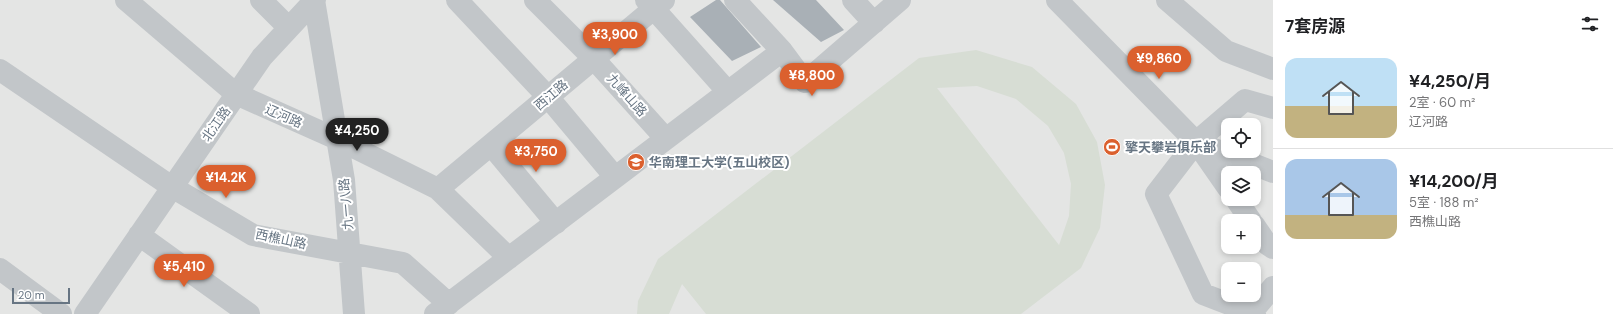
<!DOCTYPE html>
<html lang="zh">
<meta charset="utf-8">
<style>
body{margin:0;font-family:"DM Sans","Noto Sans SC",sans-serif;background:#f2f2f2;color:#202124;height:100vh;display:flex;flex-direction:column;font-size:15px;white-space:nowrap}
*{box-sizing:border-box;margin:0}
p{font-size:13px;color:#757577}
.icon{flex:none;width:22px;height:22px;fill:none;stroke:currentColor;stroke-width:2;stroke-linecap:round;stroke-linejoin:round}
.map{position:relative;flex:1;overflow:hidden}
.panel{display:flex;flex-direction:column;background:#fff;width:340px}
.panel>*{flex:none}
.controls{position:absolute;left:1221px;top:118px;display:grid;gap:8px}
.controls a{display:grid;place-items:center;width:40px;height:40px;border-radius:8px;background:#fff;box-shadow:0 2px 6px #0003;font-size:20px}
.scale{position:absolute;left:12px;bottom:10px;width:58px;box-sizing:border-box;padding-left:4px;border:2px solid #677583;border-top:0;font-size:11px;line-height:14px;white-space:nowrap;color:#677583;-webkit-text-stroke:3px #fff;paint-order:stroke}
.price{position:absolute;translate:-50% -34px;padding:0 9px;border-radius:14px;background:#db602e;color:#fff;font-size:13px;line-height:26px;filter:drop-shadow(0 1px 2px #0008)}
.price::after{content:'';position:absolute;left:50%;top:24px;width:12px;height:9px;margin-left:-6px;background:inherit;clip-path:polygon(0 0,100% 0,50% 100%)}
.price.current{background:#222;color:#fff}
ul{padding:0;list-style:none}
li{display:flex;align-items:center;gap:12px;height:100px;padding:0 12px}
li+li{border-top:1px solid #e0e0e0}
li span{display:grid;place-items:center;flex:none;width:112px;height:80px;border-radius:12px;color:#555}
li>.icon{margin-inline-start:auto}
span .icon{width:48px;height:48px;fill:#fffc;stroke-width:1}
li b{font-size:17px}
h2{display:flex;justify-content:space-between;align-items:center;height:48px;padding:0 12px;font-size:17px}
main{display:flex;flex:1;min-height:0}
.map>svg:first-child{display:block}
</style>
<main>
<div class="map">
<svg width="1273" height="314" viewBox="0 0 1273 314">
<rect width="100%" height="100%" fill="#f6f6f3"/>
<path fill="#e4e5e4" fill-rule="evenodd" d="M 0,0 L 1273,0 L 1273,314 L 0,314 ZM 1228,125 L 1254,125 L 1254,151 L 1228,151 ZM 1228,173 L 1254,173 L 1254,199 L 1228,199 ZM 1228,221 L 1254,221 L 1254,247 L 1228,247 ZM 1228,269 L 1254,269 L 1254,295 L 1228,295 Z"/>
<path fill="#d7ddd4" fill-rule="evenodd" d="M 976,50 L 1032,67 L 1076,104 L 1097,142 L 1105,185 L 1100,228 L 1081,268 L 1021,314 L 706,314 L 682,284 L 669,314 L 637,314 L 638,301 L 658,259 L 919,58 ZM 977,86 L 1016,99 L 1048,126 L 1064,153 L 1071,184 L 1069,216 L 1059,245 L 937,88 Z"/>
<path fill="#a9b0b6" d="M 716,0 L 720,0 L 761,47 L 732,61 L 690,17 Z
M 773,0 L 816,0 L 844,30 L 821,42 Z"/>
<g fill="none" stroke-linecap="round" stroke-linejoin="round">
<path stroke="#c2c6c9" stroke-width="22" d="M 126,0 L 236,94 L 337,139 L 438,189 L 509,258
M 261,0 L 289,28
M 314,0 L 344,180 L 354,314
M 457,0 L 548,97 L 615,177
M 535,0 L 594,59 L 666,139
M 646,0 L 728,92
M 735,0 L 782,51 L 805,82 L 900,0
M 853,0 L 874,23
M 1057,0 L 1196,142 L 1228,188
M 1167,0 L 1226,51 L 1273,69
M 0,70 L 172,187 L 253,235 L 403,263 L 449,304
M 1196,142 L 1273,172
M 491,145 L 556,223
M 438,189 L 664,0
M 1236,199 L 1251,221
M 1254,225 L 1267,244 L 1273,248
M 139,235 L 249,314
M 0,269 L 61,314
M 1251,313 L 1273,287
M 85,314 L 262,57 L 315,0
M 435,314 L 782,51
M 1255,314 L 1203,294 L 1156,194 L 1196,142 L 1245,100 L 1273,108"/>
</g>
<defs>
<symbol id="stadium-disc" viewBox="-11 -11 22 22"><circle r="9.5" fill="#db602e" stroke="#fff"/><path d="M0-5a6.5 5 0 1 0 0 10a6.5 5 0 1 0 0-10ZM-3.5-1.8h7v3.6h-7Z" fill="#fff"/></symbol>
<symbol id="university-disc" viewBox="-11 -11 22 22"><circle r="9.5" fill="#db602e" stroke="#fff"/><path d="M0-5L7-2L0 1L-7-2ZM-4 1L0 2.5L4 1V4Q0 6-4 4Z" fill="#fff"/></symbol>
</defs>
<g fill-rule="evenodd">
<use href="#stadium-disc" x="1102" y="137" width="20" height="20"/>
<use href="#university-disc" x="626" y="152" width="20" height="20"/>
</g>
<g text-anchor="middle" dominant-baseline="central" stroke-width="4" stroke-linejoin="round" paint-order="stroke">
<g font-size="13" fill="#677583" stroke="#fff">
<text transform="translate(551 95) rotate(-40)">西江路</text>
<text transform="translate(627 95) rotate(48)">九峰山路</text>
<text transform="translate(284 116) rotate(24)">辽河路</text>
<text transform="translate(216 124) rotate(-55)">北江路</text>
<text transform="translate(346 204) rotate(-95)">九一八路</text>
<text transform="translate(281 239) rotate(12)">西樵山路</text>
</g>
<g font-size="13" font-weight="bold" fill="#677583" stroke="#fff" text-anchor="start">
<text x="1125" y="147">擎天攀岩俱乐部</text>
<text x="649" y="162">华南理工大学(五山校区)</text>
</g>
</g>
</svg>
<div class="controls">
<a><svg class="icon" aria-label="locate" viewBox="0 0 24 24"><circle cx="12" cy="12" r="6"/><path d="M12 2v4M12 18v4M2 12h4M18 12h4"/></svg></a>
<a><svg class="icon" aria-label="layers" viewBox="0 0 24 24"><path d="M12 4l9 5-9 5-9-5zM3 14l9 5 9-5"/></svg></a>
<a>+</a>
<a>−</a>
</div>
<div class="scale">20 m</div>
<b class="price" style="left:615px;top:56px">¥3,900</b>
<b class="price" style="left:1159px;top:80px">¥9,860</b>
<b class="price" style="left:812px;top:97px">¥8,800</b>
<b class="price current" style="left:357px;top:152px">¥4,250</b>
<b class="price" style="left:536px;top:173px">¥3,750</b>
<b class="price" style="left:226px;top:199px">¥14.2K</b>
<b class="price" style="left:184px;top:288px">¥5,410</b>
</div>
<section class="panel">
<h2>7套房源<svg class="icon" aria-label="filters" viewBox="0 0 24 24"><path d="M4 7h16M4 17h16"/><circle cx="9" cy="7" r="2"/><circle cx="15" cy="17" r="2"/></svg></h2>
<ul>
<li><span style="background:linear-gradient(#bfe0f5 60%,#c2b280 0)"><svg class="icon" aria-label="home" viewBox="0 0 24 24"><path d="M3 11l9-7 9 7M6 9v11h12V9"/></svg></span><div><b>¥4,250/月</b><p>2室 · 60 m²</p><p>辽河路</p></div></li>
<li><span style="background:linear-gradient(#a9c7e8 70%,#c2b280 0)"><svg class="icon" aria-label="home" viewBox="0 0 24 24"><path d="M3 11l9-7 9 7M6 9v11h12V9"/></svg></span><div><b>¥14,200/月</b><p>5室 · 188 m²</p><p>西樵山路</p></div></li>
</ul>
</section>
</main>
